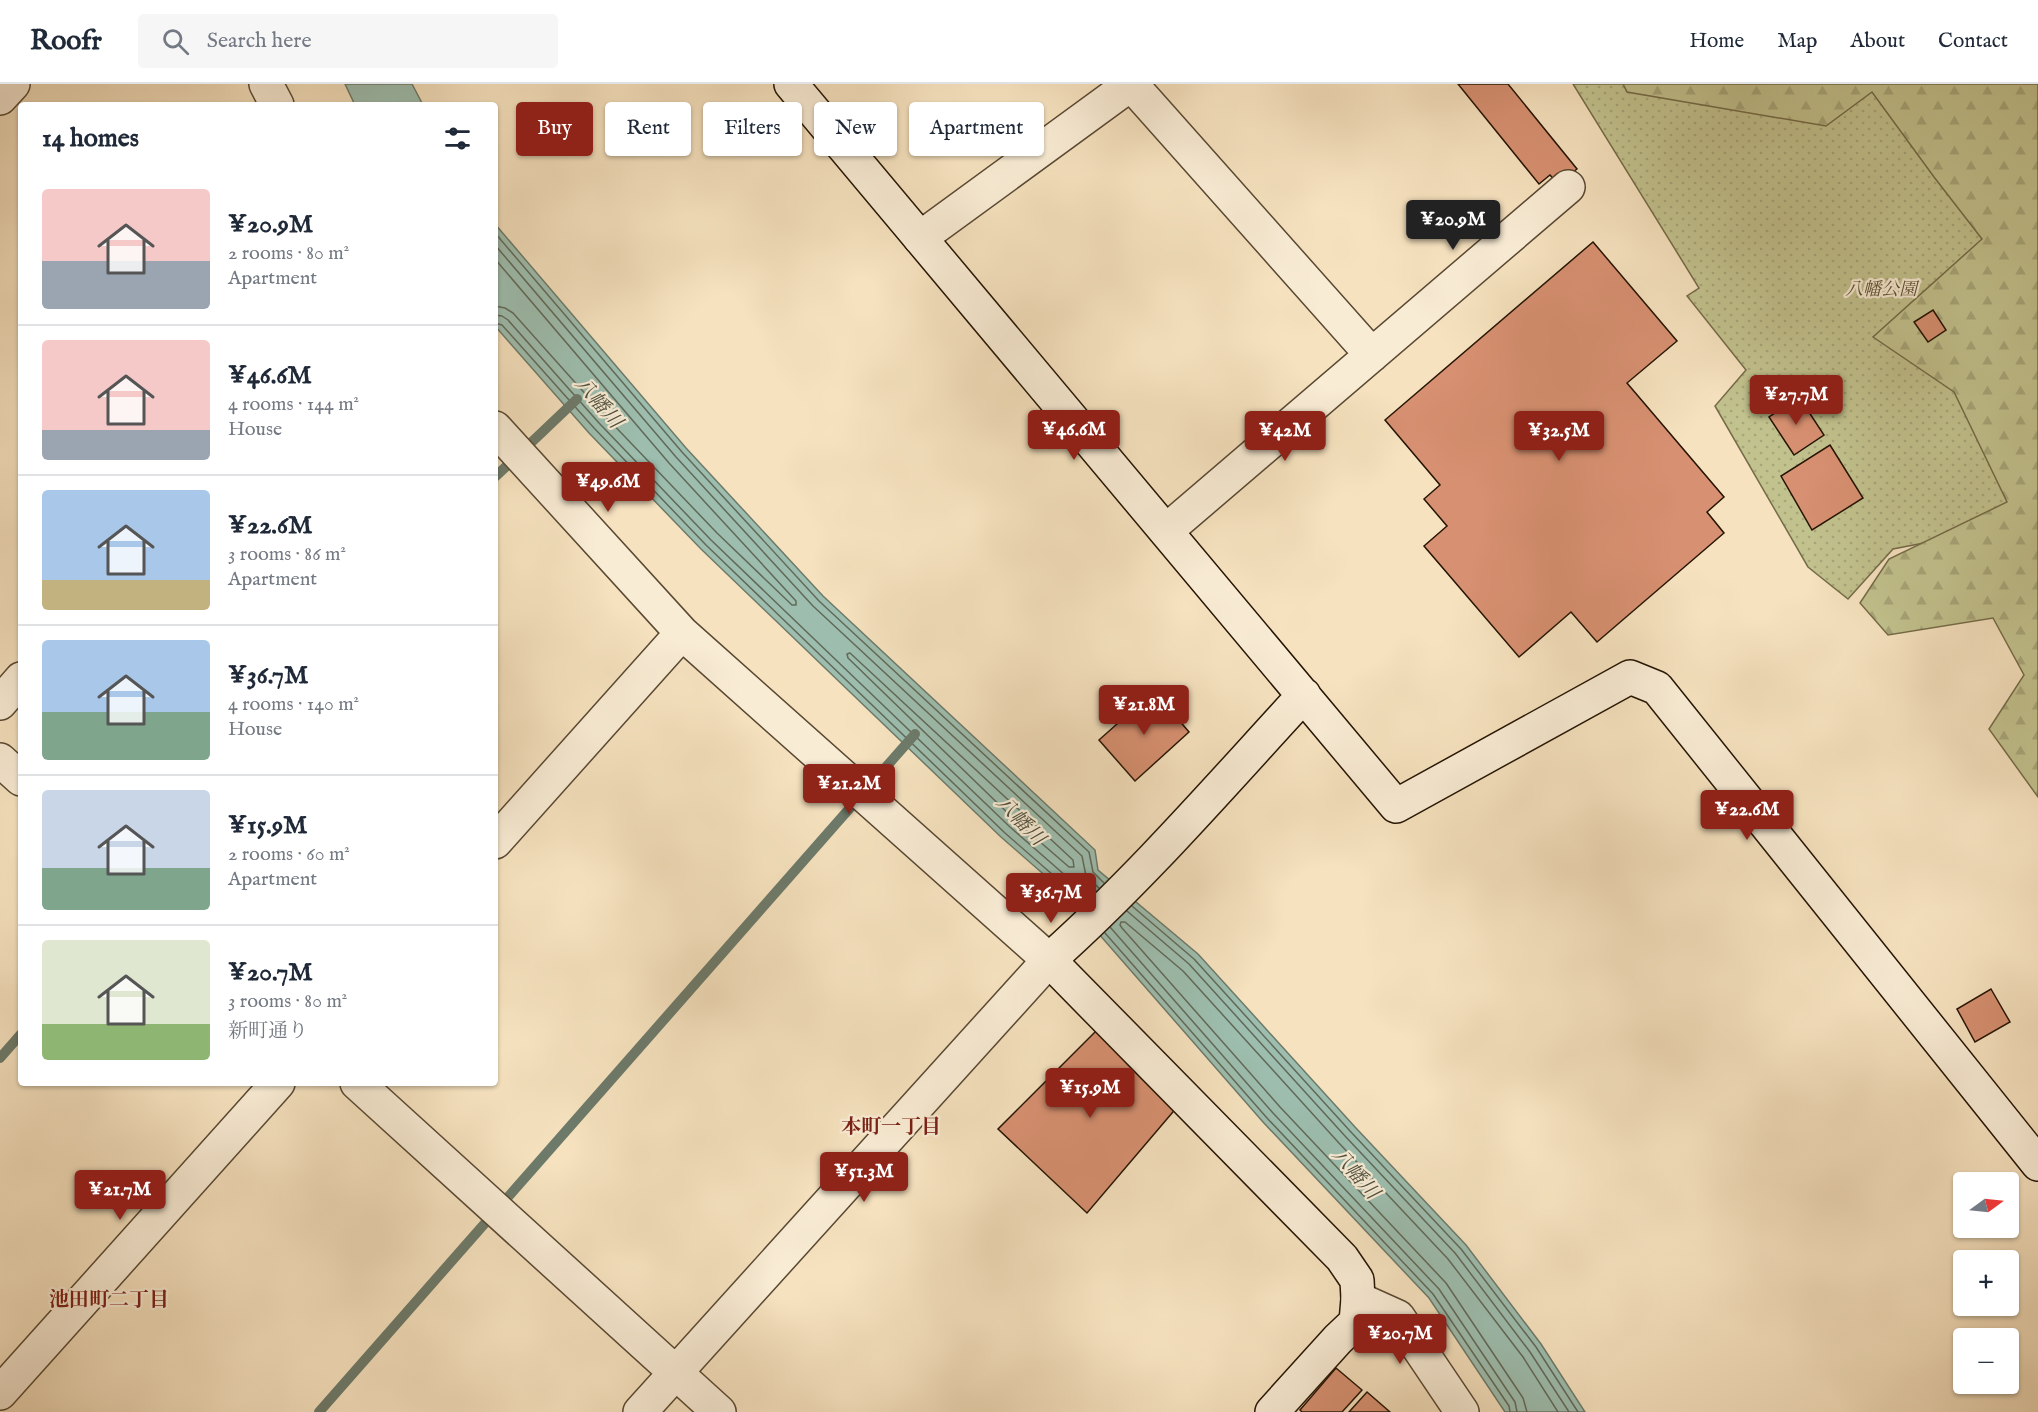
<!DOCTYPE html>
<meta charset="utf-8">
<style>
body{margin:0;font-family:"IM FELL English","Noto Serif JP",serif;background:#f6f6f7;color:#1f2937;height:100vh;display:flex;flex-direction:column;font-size:22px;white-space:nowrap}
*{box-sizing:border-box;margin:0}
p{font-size:20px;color:#747a83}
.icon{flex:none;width:33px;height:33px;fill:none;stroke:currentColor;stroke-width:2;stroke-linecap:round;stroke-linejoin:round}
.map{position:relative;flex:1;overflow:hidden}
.sheet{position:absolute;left:18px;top:18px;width:480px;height:984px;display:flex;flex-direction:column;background:#fff;border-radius:6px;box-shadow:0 2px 4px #0004}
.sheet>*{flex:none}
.guide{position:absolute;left:516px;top:18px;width:570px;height:54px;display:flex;gap:12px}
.needle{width:39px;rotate:75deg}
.tools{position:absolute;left:1953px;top:1088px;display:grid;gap:12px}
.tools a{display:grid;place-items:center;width:66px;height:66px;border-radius:6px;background:#fff;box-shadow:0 2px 4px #0004;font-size:30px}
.price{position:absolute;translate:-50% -51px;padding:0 14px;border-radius:6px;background:#8f2418;color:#fff;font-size:20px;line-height:39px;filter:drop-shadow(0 2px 3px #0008)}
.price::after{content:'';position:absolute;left:50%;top:36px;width:18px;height:14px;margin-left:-9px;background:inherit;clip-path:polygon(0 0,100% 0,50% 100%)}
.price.current{background:#222;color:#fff}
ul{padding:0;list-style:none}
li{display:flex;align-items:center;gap:18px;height:150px;padding:0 24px}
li+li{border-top:2px solid #e0e1e3}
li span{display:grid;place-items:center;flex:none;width:168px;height:120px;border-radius:6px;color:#555}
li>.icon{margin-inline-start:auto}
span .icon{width:72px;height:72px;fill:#fffc;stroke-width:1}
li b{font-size:26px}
h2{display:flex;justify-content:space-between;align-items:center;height:72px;padding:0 24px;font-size:26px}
.pill{padding:0 21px;border-radius:6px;background:#fff;box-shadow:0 2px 4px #0004;font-size:21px;line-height:54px}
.pill.current{background:#8f2418;color:#fff}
header{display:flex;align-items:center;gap:36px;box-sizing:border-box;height:84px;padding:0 30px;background:#fff;border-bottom:2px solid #e0e1e3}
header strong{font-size:28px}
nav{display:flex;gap:33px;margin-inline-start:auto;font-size:21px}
.search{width:420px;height:54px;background:#f6f6f7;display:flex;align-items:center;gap:15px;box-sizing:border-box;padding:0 21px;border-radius:6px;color:#747a83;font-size:22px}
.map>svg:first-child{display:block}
</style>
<header>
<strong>Roofr</strong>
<div class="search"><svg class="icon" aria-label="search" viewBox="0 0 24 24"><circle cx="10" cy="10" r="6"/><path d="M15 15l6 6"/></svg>Search here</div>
<nav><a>Home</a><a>Map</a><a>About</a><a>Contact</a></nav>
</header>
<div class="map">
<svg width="2038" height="1328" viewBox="0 0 2038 1328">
<defs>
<pattern id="grass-dots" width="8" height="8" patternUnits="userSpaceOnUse" patternTransform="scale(1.5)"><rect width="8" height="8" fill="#c2c28e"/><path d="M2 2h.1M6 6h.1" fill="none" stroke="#a7a679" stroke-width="1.8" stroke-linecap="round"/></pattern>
<pattern id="forest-firs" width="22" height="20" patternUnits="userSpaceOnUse" patternTransform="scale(1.5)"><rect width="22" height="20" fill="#c2c28e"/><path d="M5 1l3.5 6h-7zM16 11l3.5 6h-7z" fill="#a7a679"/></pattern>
</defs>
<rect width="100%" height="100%" fill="#f6e2bf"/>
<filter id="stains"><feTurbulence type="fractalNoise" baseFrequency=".00333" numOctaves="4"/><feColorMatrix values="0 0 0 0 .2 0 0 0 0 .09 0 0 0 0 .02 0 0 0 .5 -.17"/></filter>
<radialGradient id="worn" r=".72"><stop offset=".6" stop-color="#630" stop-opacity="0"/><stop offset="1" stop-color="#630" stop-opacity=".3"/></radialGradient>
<path fill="url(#grass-dots)" stroke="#746b48" stroke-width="1.5" d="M 1573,0 L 1915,0 L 2015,122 L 2038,437 L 1893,465 L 1848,515 L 1808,483 L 1715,322 L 1746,286 L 1687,212 L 1699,204 Z"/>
<path fill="url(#forest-firs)" stroke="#746b48" stroke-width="1.5" d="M 1623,0 L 2038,0 L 2038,713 L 1989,645 L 2024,591 L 1993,534 L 1888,551 L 1860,519 L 1889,475 L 2007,418 L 1954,308 L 1873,253 L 1982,155 L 1934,93 L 1872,8 L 1826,42 L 1627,8 Z"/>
<path fill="#9dbeaf" stroke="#6d7a6a" stroke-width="1.5" d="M 345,0 L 412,0 L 423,21 L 355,21 Z
M 495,140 L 686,364 L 823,512 L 1095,766 L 1098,786 L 1198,870 L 1355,1043 L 1466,1161 L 1541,1260 L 1585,1328 L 1505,1328 L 1429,1214 L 1263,1038 L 1057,802 L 1001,753 L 701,465 L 589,349 L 495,242 Z"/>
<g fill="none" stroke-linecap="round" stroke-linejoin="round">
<path stroke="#616959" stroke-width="1.5" d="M 495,149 L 682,368 L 819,517 L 1089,768 L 1093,788 L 1104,799
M 495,161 L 676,373 L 813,522 L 1082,772 L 1086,792 L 1099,804
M 495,175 L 669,379 L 796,517 L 796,521 L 792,521 L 717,449 L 606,333 L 513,229 L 505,224 L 495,222
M 495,231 L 502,232 L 508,236 L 599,339 L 711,456 L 1010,743 L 1066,792 L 1087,816
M 495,239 L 502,241 L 594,344 L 706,461 L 1005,749 L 1061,798 L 1081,821
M 850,569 L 1073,776 L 1074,783 L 1069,783 L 1016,737 L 848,574 L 847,570 Z
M 1132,822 L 1194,875 L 1350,1047 L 1461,1165 L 1536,1263 L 1578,1328
M 1127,827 L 1189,880 L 1345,1052 L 1455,1169 L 1530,1268 L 1569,1328
M 1110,843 L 1273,1029 L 1439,1205 L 1515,1318 L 1517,1328
M 1105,849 L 1267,1034 L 1433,1210 L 1509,1322 L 1510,1328
M 1527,1328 L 1523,1314 L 1446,1199 L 1280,1023 L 1122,844 L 1120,841 L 1121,838 L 1125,838 L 1183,887 L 1338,1058 L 1448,1175 L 1523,1273 L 1558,1328"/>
<path stroke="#6d7a6a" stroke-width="10" d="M 495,393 L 577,315
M 0,974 L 21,950
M 319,1328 L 915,650"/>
</g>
<path fill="#d79071" stroke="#251403" stroke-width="1.5" d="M 1458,0 L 1508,0 L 1577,85 L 1558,100 L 1550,91 L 1539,100 Z
M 1593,158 L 1677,257 L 1627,299 L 1724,413 L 1707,428 L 1724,449 L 1597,558 L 1571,528 L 1519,573 L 1424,462 L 1447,442 L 1424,415 L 1440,401 L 1385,336 Z
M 1933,226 L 1946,246 L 1928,258 L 1914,238 Z
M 1799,313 L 1824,351 L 1794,371 L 1769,333 Z
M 1830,361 L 1863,414 L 1812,446 L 1781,392 Z
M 1154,607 L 1189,648 L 1135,697 L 1099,656 Z
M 1991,905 L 2010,938 L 1975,958 L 1957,925 Z
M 1100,943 L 1178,1022 L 1087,1129 L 998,1045 Z
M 1336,1284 L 1362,1306 L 1342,1328 L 1302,1328 L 1300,1326 Z
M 1367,1308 L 1390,1328 L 1349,1328 Z"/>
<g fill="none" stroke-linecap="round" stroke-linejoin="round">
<defs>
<path id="street" d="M 266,0 L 277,21
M 0,14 L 13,0
M 920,154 L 1131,0 L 1372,271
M 495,344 L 682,549 L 1049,876 L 640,1328
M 1166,447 L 1568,103
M 0,619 L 21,595
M 0,676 L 21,695
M 495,758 L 682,549
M 357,999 L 719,1328
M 1358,1215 L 1398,1233 L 1462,1328
M 0,1309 L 278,999"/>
<path id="secondary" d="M 791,0 L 1396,722 L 1630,593 L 1657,604 L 2038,1080
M 1272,1328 L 1338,1255 L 1356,1238 L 1358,1215 L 1357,1196 L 1342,1174 L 1049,876 C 1141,794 1221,701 1304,611"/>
</defs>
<use href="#street" stroke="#594832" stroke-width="36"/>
<use href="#secondary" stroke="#251403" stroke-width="36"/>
<use href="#street" stroke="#f9ecd5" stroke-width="33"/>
<use href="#secondary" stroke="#f9ecd5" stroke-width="33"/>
</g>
<g text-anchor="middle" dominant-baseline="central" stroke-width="4.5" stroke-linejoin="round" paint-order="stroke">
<g font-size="18" font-style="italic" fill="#5c5134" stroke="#f9ecd5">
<text x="1881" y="206">八幡公園</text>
</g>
<g font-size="20" font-style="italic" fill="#4f503f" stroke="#f9ecd5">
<text transform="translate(598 319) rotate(49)">八幡川</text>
<text transform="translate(1020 737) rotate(46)">八幡川</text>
<text transform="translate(1355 1090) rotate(49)">八幡川</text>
</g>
<g font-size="20" font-weight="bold" fill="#7a1f14" stroke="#f9ecd5">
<text x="891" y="1043">本町一丁目</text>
<text x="109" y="1216">池田町二丁目</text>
</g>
</g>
<rect width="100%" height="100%" filter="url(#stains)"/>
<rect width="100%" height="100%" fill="url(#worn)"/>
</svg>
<div class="tools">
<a><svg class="needle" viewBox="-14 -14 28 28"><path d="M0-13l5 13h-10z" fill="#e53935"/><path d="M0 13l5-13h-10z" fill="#747a83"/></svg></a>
<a>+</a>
<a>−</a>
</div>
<b class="price current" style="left:1453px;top:167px">¥20.9M</b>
<b class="price" style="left:1796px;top:342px">¥27.7M</b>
<b class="price" style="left:1074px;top:377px">¥46.6M</b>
<b class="price" style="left:1285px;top:378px">¥42M</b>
<b class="price" style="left:1559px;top:378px">¥32.5M</b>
<b class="price" style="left:608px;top:429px">¥49.6M</b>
<b class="price" style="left:1144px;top:652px">¥21.8M</b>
<b class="price" style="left:849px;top:731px">¥21.2M</b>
<b class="price" style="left:1747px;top:757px">¥22.6M</b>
<b class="price" style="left:1051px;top:840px">¥36.7M</b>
<b class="price" style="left:1090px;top:1035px">¥15.9M</b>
<b class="price" style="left:864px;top:1119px">¥51.3M</b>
<b class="price" style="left:120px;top:1137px">¥21.7M</b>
<b class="price" style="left:1400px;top:1281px">¥20.7M</b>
<div class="guide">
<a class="pill current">Buy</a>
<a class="pill">Rent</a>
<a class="pill">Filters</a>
<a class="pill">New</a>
<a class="pill">Apartment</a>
</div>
<section class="sheet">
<h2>14 homes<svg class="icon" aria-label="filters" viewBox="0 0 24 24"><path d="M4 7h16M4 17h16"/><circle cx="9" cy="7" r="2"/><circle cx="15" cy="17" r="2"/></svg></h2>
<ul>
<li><span style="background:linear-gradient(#f6c9c9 60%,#9aa5b1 0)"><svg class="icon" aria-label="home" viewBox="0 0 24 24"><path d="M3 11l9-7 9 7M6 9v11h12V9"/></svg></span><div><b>¥20.9M</b><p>2 rooms · 80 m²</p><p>Apartment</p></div></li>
<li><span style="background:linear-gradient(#f6c9c9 75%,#9aa5b1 0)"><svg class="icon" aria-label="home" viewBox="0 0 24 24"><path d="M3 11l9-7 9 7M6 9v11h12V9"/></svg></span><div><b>¥46.6M</b><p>4 rooms · 144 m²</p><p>House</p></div></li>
<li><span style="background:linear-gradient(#a9c7e8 75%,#c2b280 0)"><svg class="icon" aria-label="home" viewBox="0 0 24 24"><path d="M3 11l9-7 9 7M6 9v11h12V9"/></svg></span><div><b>¥22.6M</b><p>3 rooms · 86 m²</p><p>Apartment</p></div></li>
<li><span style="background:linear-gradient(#a9c7e8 60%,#7fa58c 0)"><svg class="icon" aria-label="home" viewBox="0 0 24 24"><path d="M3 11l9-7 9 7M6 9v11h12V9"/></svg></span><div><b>¥36.7M</b><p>4 rooms · 140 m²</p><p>House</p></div></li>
<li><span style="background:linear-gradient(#c9d6e8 65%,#7fa58c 0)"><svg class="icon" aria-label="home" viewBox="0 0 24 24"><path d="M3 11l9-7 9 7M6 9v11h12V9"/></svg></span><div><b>¥15.9M</b><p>2 rooms · 60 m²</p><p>Apartment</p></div></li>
<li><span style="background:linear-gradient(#dfe7d0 70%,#8fb573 0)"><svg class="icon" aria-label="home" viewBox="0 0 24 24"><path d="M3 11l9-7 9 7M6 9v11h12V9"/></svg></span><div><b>¥20.7M</b><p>3 rooms · 80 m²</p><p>新町通り</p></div></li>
</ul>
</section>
</div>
